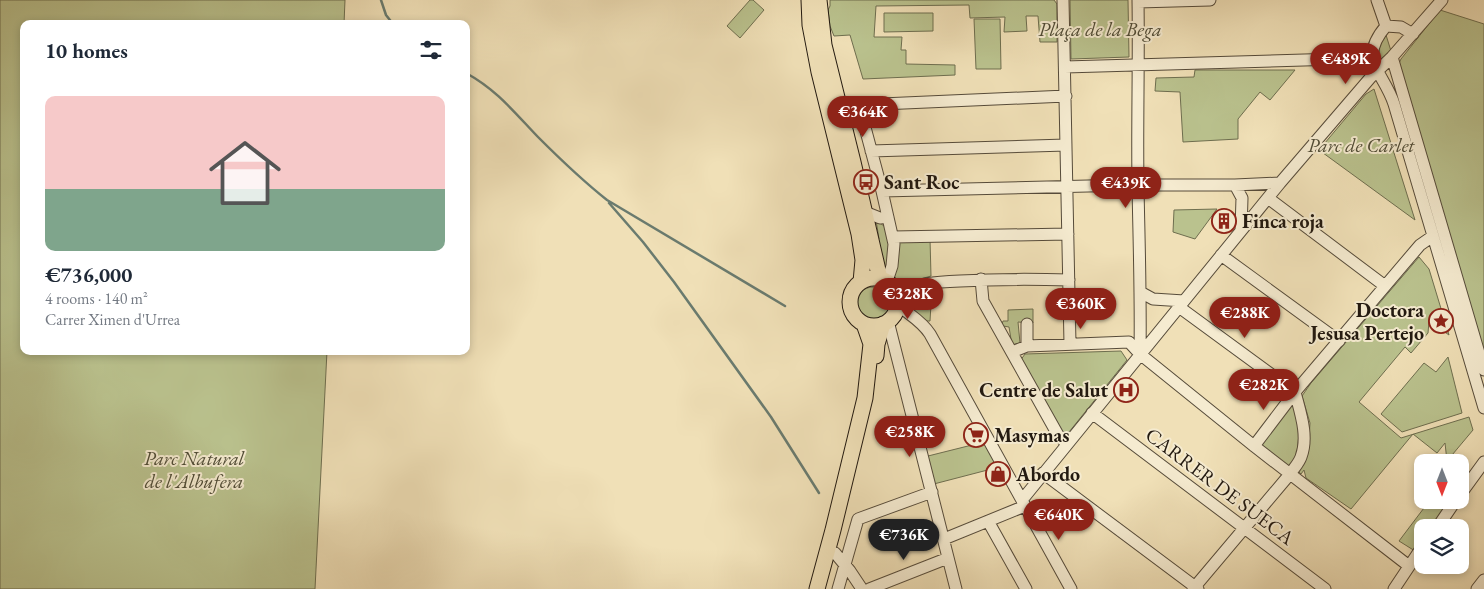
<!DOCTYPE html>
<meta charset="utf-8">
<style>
body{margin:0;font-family:"EB Garamond",serif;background:#f2f2f3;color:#1f2937;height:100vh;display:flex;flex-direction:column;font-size:19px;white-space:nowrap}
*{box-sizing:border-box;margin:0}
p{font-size:16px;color:#747a83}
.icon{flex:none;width:28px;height:28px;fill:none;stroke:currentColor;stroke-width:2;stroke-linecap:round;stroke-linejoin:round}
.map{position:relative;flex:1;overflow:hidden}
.sheet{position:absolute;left:20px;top:20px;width:450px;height:335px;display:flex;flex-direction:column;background:#fff;border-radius:10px;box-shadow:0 2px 8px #0003}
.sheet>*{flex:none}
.needle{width:32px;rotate:180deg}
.controls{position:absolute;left:1414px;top:454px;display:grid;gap:10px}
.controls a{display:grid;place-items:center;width:55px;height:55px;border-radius:10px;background:#fff;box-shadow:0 2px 8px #0003;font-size:25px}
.price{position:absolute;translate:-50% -42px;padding:0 11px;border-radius:18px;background:#8f2418;color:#fff;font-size:16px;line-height:32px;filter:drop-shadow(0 1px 2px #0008)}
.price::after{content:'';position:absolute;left:50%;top:30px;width:15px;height:11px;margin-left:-8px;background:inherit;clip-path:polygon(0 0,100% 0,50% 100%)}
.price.current{background:#222;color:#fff}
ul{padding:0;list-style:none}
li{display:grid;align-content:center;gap:10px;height:265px;padding:0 25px}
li+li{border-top:1px solid #e0e1e3}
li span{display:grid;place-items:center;height:155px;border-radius:10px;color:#555}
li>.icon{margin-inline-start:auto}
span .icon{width:90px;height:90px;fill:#fffc;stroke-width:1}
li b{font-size:21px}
h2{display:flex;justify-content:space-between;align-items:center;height:60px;padding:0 25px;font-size:21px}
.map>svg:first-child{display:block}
</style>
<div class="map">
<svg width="1484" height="589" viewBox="0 0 1484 589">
<rect width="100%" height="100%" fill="#f0e0b7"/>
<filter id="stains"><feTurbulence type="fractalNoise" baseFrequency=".004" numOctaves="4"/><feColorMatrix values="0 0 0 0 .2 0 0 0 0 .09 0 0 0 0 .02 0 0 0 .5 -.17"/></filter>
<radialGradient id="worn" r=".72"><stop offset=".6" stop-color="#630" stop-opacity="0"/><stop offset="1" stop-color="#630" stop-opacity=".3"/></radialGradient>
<path fill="#bac28e" stroke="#6e6e4f" d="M 0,0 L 345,0 L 344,24 L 24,24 L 24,351 L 327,351 L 315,589 L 0,589 Z
M 750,0 L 753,0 L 764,10 L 740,38 L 727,26 Z
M 830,0 L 1054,0 L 1057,4 L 1057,42 L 1040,42 L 1038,16 L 1026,16 L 1027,31 L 1004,32 L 1005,17 L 970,18 L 969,5 L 876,6 L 874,37 L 902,37 L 901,50 L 906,50 L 906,64 L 955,65 L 955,75 L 863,79 L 850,35 L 834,36 L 830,26 L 828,10 L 830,6 Z
M 1070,0 L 1128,0 L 1129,57 L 1071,59 Z
M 1440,10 L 1484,24 L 1484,365 L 1396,70 L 1401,59 Z
M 884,13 L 933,13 L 933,31 L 884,32 Z
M 974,19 L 1000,19 L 1001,69 L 976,69 Z
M 1386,35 L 1391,51 L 1380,62 L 1377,49 Z
M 1195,70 L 1295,70 L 1270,100 L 1260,92 L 1238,119 L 1238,139 L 1183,142 L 1180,92 L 1155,91 L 1156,78 L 1194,77 Z
M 1374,89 L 1415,220 L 1319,150 L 1366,94 Z
M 1217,209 L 1195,239 L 1173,232 L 1174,210 Z
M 876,220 L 888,229 L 891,245 L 885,275 L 874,236 L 879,239 Z
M 930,239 L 931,276 L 900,285 L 894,276 L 899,242 Z
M 1419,257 L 1429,269 L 1449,335 L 1429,321 L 1428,333 L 1411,353 L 1405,347 L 1359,402 L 1401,438 L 1469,417 L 1473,430 L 1447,461 L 1445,443 L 1437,453 L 1413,434 L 1351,509 L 1306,478 L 1304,470 L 1301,474 L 1298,471 L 1308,453 L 1310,423 L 1302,396 L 1311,383 Z
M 932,287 L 930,321 L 926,321 L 905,305 L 904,294 Z
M856 304a17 17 0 1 1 34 0a17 17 0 1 1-34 0Z
M 1033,309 L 1033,323 L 1018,322 L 1020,343 L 1012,345 L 1009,327 L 1003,326 L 1002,324 L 1003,321 L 1008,321 L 1008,310 Z
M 1121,351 L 1127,360 L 1069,432 L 1059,432 L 1020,361 L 1025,354 Z
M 1448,357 L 1462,413 L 1402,432 L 1381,414 L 1424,363 L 1436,372 Z
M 1294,401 L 1300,426 L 1298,458 L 1286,469 L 1258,446 Z
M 988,441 L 1003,466 L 930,485 L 924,457 Z
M 1430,500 L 1451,500 L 1432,527 L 1422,528 L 1422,541 L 1415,551 L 1399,541 Z"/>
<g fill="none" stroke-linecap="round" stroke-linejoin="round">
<path stroke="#6a7b6f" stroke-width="2.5" d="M 381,0 L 386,15 L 393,24
M 466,73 C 497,90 514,112 538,137 C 560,159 583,181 607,200 L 785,306
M 609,203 L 643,242 L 674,282 L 771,417 L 819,493"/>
<defs>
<path id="minor" d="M 1063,0 L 1070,344
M 1138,0 C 1139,62 1137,124 1138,186 C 1139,242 1141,298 1140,354
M 1377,0 L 1386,26
M 1138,2 L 1210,0
M 1386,26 C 1357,60 1383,71 1394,104 L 1484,408
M 1386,26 L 1401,27 L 1413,34
M 1392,57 L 1484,370
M 1065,67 L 1372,58
M 871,151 L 1066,145
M 1235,185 L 1242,198 L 1241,230
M 882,191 L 1129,185 L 1235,185 L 1280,183
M 1268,198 L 1385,286
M 865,212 L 880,218 L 888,217
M 893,237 L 1068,234
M 1221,255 L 1339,341
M 981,279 L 983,301 L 1058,435 L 1067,444
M 884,281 L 889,275 L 892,266 L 894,244 L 882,191 L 859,105 L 1066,96
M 895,293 C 916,283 937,282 960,281 C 996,279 1032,279 1069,280
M 1142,293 L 1153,299 L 1184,301
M 897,304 C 909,315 921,320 930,334 L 1071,589
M 1179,307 L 1295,392
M 888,321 L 956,589
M 1027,324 L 1027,346
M 1012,352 L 1027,346 L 1129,342 L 1140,354 L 1254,446 L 1409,566
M 1092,413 L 1325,589
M 1254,446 L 1295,392 L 1420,245 L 1433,236
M 1043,473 L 1198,589
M 1460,495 L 1484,462
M 1022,500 L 1280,183 L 1371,77 L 1392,57 L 1442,0
M 988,521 L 1026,589
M 1437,528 L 1456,500
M 944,539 L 1025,506
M 835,553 L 850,571 L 862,589
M 838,589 L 858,519 L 932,492
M 869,589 L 948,558
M 1193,589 L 1290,474 C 1294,468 1299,463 1301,457 C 1309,436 1300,412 1295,392
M 1394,589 L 1422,547
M 1477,589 L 1484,580"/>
<path id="major" d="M 809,0 L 810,25 L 819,72 L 859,234 L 863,260 L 861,282
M 819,0 L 824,45 L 853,162 L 880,279
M850 302a24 24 0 1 1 48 0a24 24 0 1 1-48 0Z
M 876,356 L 877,344 L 883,324
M 817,589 L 833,530 L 865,398 L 871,344 L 864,324"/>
</defs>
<use href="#minor" stroke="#564b3a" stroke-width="13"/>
<use href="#major" stroke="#221910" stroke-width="17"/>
<use href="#minor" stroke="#f5ebd0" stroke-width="11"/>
<use href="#major" stroke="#f0e0b7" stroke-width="15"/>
</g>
<defs>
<symbol id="bus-ring" viewBox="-11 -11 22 22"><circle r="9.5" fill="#f5ebd0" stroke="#8f2418" stroke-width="1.5"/><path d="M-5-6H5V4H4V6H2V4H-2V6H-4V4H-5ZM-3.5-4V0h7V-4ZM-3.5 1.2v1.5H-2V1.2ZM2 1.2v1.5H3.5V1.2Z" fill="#8f2418"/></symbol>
<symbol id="building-ring" viewBox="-11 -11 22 22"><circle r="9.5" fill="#f5ebd0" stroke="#8f2418" stroke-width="1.5"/><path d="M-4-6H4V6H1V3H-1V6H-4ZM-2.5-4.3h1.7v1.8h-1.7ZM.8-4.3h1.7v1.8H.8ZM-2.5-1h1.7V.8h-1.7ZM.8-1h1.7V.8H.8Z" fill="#8f2418"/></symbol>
<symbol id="sight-ring" viewBox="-11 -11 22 22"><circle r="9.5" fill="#f5ebd0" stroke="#8f2418" stroke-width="1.5"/><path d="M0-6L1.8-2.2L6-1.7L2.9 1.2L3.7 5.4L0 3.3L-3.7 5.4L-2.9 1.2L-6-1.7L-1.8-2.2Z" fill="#8f2418"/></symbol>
<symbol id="hospital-ring" viewBox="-11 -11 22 22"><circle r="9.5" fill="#f5ebd0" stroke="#8f2418" stroke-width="1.5"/><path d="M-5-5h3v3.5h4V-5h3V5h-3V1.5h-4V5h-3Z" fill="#8f2418"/></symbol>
<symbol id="supermarket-ring" viewBox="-11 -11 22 22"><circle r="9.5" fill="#f5ebd0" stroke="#8f2418" stroke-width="1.5"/><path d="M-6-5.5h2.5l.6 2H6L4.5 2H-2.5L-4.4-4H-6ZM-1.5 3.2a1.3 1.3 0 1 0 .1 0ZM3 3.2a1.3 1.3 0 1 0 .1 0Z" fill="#8f2418"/></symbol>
<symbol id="shop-ring" viewBox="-11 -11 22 22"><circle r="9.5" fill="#f5ebd0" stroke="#8f2418" stroke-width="1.5"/><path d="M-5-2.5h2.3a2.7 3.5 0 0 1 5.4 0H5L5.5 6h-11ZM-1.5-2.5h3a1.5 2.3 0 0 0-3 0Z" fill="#8f2418"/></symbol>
</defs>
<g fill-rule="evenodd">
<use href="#bus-ring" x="852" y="168" width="28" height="28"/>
<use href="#building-ring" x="1210" y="207" width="28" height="28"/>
<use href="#sight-ring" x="1427" y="307" width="28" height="28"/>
<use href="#hospital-ring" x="1112" y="376" width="28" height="28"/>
<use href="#supermarket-ring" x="962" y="421" width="28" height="28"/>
<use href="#shop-ring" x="984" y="460" width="28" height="28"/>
</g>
<g text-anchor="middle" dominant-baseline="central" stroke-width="4" stroke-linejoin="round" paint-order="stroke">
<g font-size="20" font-style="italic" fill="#504c36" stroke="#f5ebd0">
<text x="1100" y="29">Plaça de la Bega</text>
<text x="1361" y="145">Parc de Carlet</text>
<text x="194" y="458">Parc Natural<tspan x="194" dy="23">de l'Albufera</tspan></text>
</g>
<g font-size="20" font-weight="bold" fill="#221910" stroke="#f5ebd0" text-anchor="start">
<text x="884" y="182">Sant Roc</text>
<text x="1242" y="221">Finca roja</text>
<text x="1424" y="310" text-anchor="end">Doctora<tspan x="1424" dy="23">Jesusa Pertejo</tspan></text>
<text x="1108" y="390" text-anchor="end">Centre de Salut</text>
<text x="994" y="435">Masymas</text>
<text x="1016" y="474">Abordo</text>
</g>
<g font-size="20" fill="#221910" stroke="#f5ebd0">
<text transform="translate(1220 486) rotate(37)">CARRER DE SUECA</text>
</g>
</g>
<rect width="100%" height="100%" filter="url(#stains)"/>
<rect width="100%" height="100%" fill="url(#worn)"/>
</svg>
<div class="controls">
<a><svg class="needle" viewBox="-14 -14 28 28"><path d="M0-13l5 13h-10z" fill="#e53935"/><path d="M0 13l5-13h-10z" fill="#747a83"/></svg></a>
<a><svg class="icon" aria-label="layers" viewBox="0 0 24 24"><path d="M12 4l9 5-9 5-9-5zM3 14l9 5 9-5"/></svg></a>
</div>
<b class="price" style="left:1346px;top:85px">€489K</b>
<b class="price" style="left:863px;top:138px">€364K</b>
<b class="price" style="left:1126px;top:209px">€439K</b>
<b class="price" style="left:908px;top:320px">€328K</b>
<b class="price" style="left:1081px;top:330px">€360K</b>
<b class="price" style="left:1245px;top:339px">€288K</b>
<b class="price" style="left:1264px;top:411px">€282K</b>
<b class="price" style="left:910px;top:458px">€258K</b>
<b class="price" style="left:1059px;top:541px">€640K</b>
<b class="price current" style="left:904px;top:561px">€736K</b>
<section class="sheet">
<h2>10 homes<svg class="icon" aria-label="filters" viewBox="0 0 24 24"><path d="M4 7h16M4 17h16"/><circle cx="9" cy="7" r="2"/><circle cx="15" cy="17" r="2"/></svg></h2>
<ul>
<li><span style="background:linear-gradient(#f6c9c9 60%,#7fa58c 0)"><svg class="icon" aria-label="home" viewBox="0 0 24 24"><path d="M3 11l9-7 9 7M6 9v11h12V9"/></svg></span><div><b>€736,000</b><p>4 rooms · 140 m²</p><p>Carrer Ximen d'Urrea</p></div></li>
</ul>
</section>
</div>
